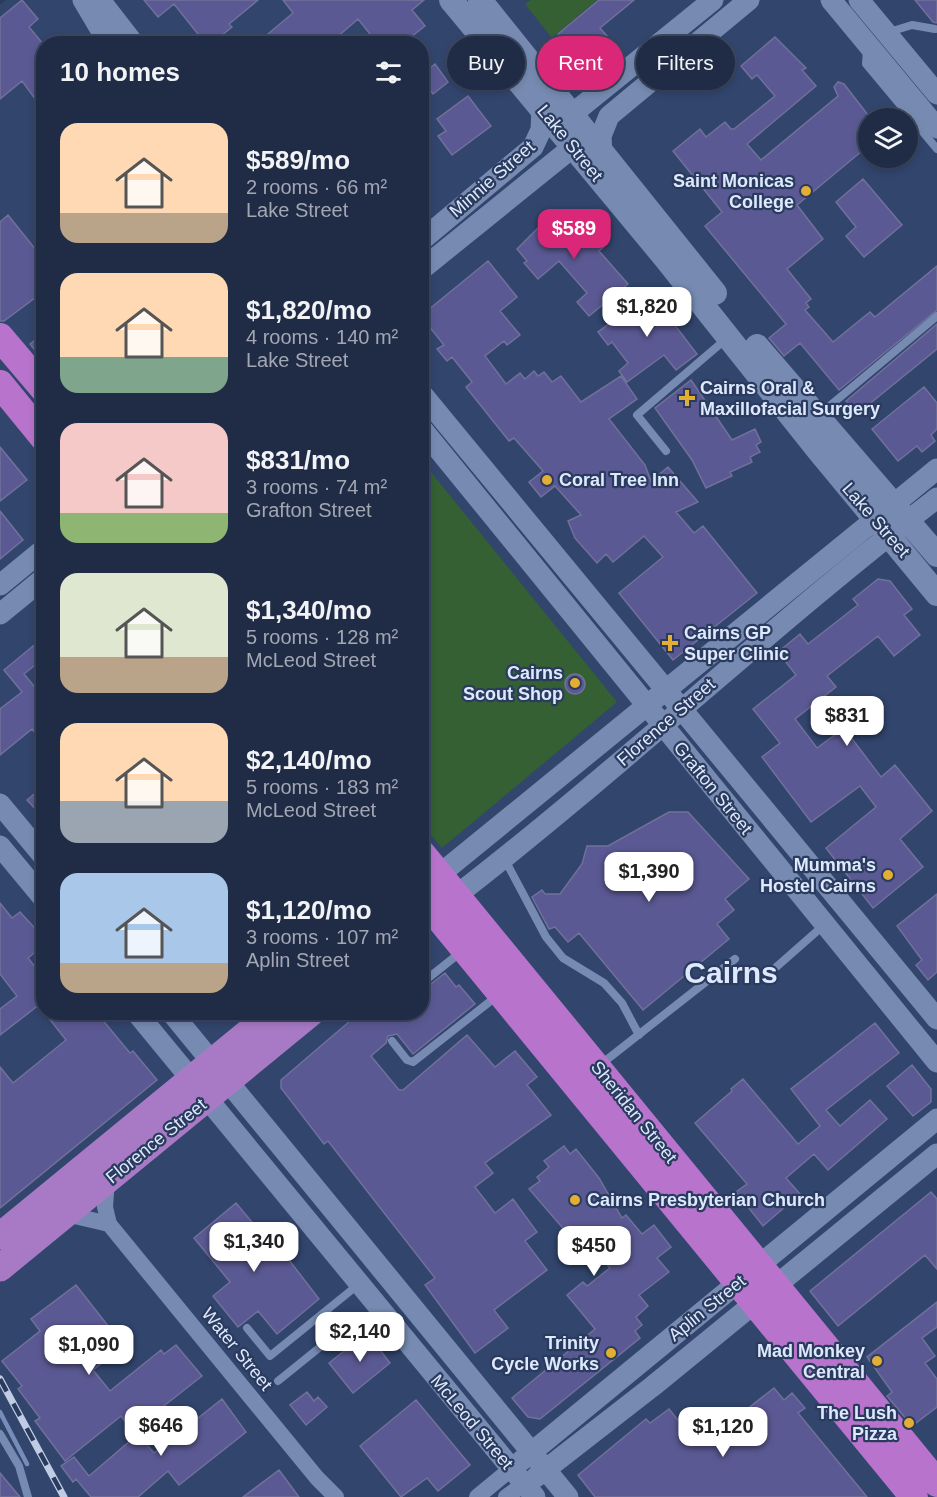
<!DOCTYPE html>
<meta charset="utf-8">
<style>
body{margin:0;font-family:Helvetica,sans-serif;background:#2d3851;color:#f1f3f6;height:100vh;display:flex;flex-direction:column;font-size:22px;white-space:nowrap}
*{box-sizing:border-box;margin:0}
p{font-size:20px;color:#a2a7b3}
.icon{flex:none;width:33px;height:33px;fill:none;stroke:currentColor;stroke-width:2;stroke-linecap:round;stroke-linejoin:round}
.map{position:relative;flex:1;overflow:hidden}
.drawer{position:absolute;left:36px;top:36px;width:393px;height:984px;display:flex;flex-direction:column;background:#202c46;border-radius:24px;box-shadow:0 3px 9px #0003,0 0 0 2px #3d485f}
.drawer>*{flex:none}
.top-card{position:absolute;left:447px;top:36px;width:399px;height:54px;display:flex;gap:12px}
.buttons{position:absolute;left:858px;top:108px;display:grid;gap:12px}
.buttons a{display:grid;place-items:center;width:60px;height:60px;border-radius:50%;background:#202c46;box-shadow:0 3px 9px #0003,0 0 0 2px #3d485f;font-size:30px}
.price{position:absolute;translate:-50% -51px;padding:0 14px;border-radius:12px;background:#fff;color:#222;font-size:20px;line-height:39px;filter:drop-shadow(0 2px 3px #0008)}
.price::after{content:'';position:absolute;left:50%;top:36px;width:18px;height:14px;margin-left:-9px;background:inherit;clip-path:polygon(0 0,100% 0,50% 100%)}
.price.selected{background:#db2777;color:#fff}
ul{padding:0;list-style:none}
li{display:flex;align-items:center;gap:18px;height:150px;padding:0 24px}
li span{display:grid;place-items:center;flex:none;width:168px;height:120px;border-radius:18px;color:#555}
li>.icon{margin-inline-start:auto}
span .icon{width:72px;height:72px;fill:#fffc;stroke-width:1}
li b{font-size:26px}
h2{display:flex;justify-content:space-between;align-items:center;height:72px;padding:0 24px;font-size:26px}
.chip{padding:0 21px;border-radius:27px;background:#202c46;box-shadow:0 3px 9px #0003,0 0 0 2px #3d485f;font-size:21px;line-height:54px}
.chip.selected{background:#db2777;color:#fff}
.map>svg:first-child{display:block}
</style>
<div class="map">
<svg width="937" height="1497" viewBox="0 0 937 1497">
<rect width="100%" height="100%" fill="#2a3b5d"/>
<path fill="#32456d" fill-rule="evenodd" d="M 6,0 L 937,0 L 937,1497 L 0,1497 L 0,5 ZM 44,44 L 422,44 L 422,1012 L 44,1012 ZM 868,118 L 908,118 L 908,158 L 868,158 Z"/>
<path fill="#346034" d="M 531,0 L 597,0 L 552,38 L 525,4 Z
M 422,461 L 617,702 L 442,848 L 422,824 Z"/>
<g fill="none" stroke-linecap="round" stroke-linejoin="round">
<path stroke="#778db9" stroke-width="4.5" d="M 0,1412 L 27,1464"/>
</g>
<path fill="#5b5993" stroke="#70719a" stroke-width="1.5" d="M 22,0 L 38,19 L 29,27 L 44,45 L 44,111 L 22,81 L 0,99 L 0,18 Z
M 144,0 L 258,0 L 229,24 L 232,27 L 211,44 L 206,44 L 174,4 L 158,17 Z
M 283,0 L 424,0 L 412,10 L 425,26 L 402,44 L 378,44 L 358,19 L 329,44 L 256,44 L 293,13 Z
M 599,0 L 634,0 L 600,28 L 607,36 L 579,59 L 558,34 Z
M 915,0 L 937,0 L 937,23 L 933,22 Z
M 775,37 L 806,68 L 802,70 L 816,86 L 747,144 L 761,160 L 838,96 L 834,87 L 838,82 L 844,84 L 868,115 L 868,146 L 797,205 L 823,239 L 787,269 L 811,299 L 806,303 L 809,307 L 805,310 L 833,342 L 870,312 L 875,317 L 937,266 L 937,310 L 839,390 L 800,343 L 784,356 L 769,338 L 786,324 L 705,226 L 722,212 L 673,151 L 700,129 L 706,137 L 725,122 L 731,129 L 734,129 L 775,96 L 757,75 L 752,79 L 741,66 Z
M 435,64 L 448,82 L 433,94 L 422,79 L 422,74 Z
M 468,96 L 491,126 L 452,155 L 438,136 L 446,131 L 437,119 Z
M 863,179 L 902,225 L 864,257 L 846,236 L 856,227 L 836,202 Z
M 553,213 L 567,228 L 576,221 L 591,238 L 597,233 L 607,244 L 599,251 L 628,284 L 589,316 L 577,302 L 587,293 L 559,261 L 538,279 L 524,263 L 527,261 L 517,249 Z
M 8,215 L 44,260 L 44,291 L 4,321 L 0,321 L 0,222 Z
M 488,261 L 517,297 L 500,311 L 520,335 L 507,345 L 504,341 L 485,356 L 506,384 L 520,373 L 525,379 L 534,371 L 538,376 L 544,372 L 552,382 L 561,376 L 581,402 L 621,376 L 637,399 L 609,419 L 645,465 L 651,481 L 668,467 L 698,502 L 676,512 L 694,533 L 703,526 L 757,593 L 673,660 L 619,593 L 663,557 L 644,536 L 613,562 L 606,554 L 597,563 L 575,538 L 568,521 L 581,515 L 555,486 L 541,497 L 529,482 L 543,471 L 514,438 L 509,441 L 466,387 L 472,382 L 452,357 L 447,361 L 437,349 L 444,345 L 423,319 L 422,315 Z
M 659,296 L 678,321 L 674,324 L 697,354 L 676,370 L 664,355 L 627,382 L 619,371 L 628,363 L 612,342 L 608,345 L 598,332 L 643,298 L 648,304 Z
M 937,324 L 937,349 L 857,414 L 846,401 Z
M 44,333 L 44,361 L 30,344 Z
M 691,380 L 732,440 L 755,429 L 761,442 L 756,445 L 760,452 L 750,457 L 752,462 L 730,472 L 732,476 L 706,488 L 692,460 L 655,408 Z
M 924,387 L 937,403 L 937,429 L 931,435 L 935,441 L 922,452 L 917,446 L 898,461 L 872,429 Z
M 0,447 L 27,480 L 0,501 Z
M 0,511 L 23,540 L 0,559 Z
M 878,579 L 890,581 L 912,609 L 904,615 L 920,635 L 894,656 L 878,636 L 827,676 L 836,687 L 795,719 L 817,748 L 844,728 L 881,777 L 895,765 L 932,811 L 900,839 L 923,867 L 873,908 L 826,848 L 876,807 L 860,786 L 811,822 L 762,757 L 780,743 L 753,709 L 796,675 L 778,652 L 800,634 L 808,644 L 858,605 L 853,599 Z
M 44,637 L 44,658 L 24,674 L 44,698 L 44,743 L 32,729 L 0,755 L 0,709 L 22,692 L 4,670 Z
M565 684a10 10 0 1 1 20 0a10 10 0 1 1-20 0Z
M 44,786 L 44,818 L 27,800 Z
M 669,812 L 688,812 L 749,879 L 725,899 L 734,910 L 717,924 L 729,939 L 643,1010 L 579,933 L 568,942 L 555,927 L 549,929 L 532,897 L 542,890 L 545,894 L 560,894 L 582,864 L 587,846 L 608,846 Z
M 937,894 L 937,972 L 928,980 L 916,965 L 922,960 L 897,926 Z
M 0,903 L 12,918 L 20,912 L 44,938 L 44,945 L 28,958 L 44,978 L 44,1001 L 0,1035 L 0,1009 L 17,996 L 0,974 Z
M 445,973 L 456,987 L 459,985 L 475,1004 L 413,1054 L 397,1034 L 388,1036 L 386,1043 L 371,1056 L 399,1090 L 403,1090 L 467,1035 L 495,1067 L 515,1051 L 537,1077 L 527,1085 L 551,1115 L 485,1163 L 493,1173 L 475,1187 L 495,1213 L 513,1199 L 537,1232 L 525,1241 L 547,1270 L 494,1310 L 508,1328 L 475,1353 L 425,1285 L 435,1278 L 328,1141 L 324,1144 L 281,1088 L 281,1080 L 350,1021 L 343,1012 L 422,1012 L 422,991 Z
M 44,1012 L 96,1012 L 130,1053 L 133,1051 L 157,1080 L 0,1208 L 0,1067 L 13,1083 L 66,1040 Z
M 875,1023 L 899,1053 L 826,1110 L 840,1126 L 870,1100 L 887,1119 L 828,1170 L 814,1154 L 786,1178 L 800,1194 L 763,1226 L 736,1192 L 747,1184 L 695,1123 L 732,1091 L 731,1089 L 743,1079 L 798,1144 L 820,1126 L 791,1089 Z
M 912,1065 L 931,1089 L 931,1102 L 913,1116 L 887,1086 Z
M 564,1146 L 570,1154 L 576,1149 L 599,1178 L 622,1218 L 626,1215 L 642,1234 L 654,1225 L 671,1247 L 657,1258 L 669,1272 L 639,1295 L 648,1306 L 636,1317 L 642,1325 L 635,1331 L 640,1338 L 540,1419 L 528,1417 L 512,1398 L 595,1329 L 567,1295 L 583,1282 L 587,1286 L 610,1268 L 588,1242 L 580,1248 L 529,1189 L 540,1181 L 537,1177 L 549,1167 L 544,1161 Z
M 931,1192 L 937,1199 L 937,1269 L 925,1255 L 838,1326 L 810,1291 Z
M 236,1203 L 272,1246 L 276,1243 L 319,1299 L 277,1334 L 258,1311 L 238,1327 L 213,1296 L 230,1282 L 194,1238 Z
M 76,1285 L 124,1346 L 93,1370 L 110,1391 L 161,1350 L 164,1354 L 176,1345 L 202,1376 L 132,1431 L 121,1416 L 65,1461 L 35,1421 L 40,1418 L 18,1389 L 22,1386 L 2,1361 L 40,1331 L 31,1319 Z
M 937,1302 L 937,1327 L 922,1338 L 935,1356 L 925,1363 L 937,1379 L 937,1407 L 912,1426 L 887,1396 L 892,1392 L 867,1357 Z
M 367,1333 L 390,1363 L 353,1393 L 329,1363 Z
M 774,1388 L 784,1400 L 792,1393 L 805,1408 L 798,1413 L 867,1497 L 595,1497 L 578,1475 L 646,1419 L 650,1423 L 669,1409 L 689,1434 L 716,1410 L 728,1424 Z
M 307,1392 L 314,1401 L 318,1397 L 327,1407 L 306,1425 L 290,1405 Z
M 222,1399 L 246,1432 L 179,1485 L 168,1471 L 138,1497 L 91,1497 L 76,1479 L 73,1482 L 61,1466 L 74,1457 L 89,1476 L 138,1434 L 154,1453 Z
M 416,1400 L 470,1465 L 438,1491 L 427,1478 L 401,1497 L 360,1446 Z
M 279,1470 L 299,1497 L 243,1497 Z
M 0,1473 L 20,1497 L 0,1497 Z"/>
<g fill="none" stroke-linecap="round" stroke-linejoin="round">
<path stroke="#778bb2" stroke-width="8" d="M 886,33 L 912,25 L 935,29
M 867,49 L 866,64 L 937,149
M 820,414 L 937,316
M 666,451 L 637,415 L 726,339
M 504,858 L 546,937 L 563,958 L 604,983 L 622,1003 L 639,1035
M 774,969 L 824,925
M 422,983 L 461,952
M 392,1041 L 407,1060 L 413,1062 L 497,996
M 600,1065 L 735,959
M 247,1328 L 270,1356 L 359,1284
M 278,1381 L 335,1335 L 336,1324 L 326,1311
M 0,1434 L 19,1466 L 28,1497"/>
<path stroke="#778bb2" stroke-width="16" d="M 107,1180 L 105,1207 L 109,1224 L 317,1478 L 336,1497
M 66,1214 L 109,1224
M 477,1497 L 511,1469
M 506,1497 L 524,1484"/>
<path stroke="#778bb2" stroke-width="21" d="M 83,0 L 109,44
M 100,0 L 134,44
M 831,0 L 937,128
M 859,0 L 937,94
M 571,115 L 713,0
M 602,153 L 601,136 L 609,116 L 749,0
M 422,240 L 533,147 L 541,130 L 542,108
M 422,269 L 573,147
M 422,394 L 937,1019
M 422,429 L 937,1062
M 0,585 L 44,549
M 0,614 L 44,578
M 0,804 L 44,857
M 0,846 L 44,899
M 439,875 L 937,469
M 457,895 C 621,768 772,625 937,498
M 136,1012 L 535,1497
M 171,1012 L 568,1497
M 521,1461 L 937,1119
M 536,1477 L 653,1386 L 937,1154"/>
<path stroke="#778bb2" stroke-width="24" d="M 451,0 L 666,259 L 818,450 L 937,594
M 480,0 L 715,293
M 757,346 L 937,555"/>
<path stroke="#a87ac5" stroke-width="27" d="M 0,1236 L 273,1012
M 0,1268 L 312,1012"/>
<path stroke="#b874cc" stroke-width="28" d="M 0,337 L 44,389
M 0,384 L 44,438
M 422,854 L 937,1483
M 422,897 L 914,1497"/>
<defs>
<path id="rail" d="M 0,1379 L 64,1497"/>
</defs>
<use href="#rail" stroke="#c0cce4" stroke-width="7"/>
<use href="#rail" stroke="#2a3b5d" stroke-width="4.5" stroke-dasharray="14" stroke-linecap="butt"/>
</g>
<g fill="#e3ae34" stroke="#2a3b5d" stroke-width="2">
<circle cx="806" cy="191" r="6"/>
<path d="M684 389h6v6h6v6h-6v6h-6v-6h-6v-6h6z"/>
<circle cx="547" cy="480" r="6"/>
<path d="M667 634h6v6h6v6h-6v6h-6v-6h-6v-6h6z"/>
<circle cx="575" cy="683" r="6"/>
<circle cx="888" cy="875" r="6"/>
<circle cx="575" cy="1200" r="6"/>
<circle cx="611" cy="1353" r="6"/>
<circle cx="877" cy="1361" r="6"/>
<circle cx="909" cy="1423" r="6"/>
</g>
<g text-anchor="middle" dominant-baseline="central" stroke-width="4.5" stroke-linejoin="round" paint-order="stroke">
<g font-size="18" fill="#dee9ff" stroke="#2a3b5d">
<text transform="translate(570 143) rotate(51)">Lake Street</text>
<text transform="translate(492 179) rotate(-41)">Minnie Street</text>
<text transform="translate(876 520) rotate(49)">Lake Street</text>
<text transform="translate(666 722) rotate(-41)">Florence Street</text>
<text transform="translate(713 788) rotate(51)">Grafton Street</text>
<text transform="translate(634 1112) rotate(51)">Sheridan Street</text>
<text transform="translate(156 1141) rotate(-39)">Florence Street</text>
<text transform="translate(707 1308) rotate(-39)">Aplin Street</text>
<text transform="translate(237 1349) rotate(51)">Water Street</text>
<text transform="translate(472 1422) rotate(50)">McLeod Street</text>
</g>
<g font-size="18" font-weight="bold" fill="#dee9ff" stroke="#2a3b5d" text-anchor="end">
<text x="794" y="181">Saint Monicas<tspan x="794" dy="21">College</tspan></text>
<text x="700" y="388" text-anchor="start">Cairns Oral &amp;<tspan x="700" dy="21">Maxillofacial Surgery</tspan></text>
<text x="559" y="480" text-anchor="start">Coral Tree Inn</text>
<text x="684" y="633" text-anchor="start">Cairns GP<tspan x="684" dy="21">Super Clinic</tspan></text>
<text x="563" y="673">Cairns<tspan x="563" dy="21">Scout Shop</tspan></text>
<text x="876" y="865">Mumma's<tspan x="876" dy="21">Hostel Cairns</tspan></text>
<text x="587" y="1200" text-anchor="start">Cairns Presbyterian Church</text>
<text x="599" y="1343">Trinity<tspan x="599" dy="21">Cycle Works</tspan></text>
<text x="865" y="1351">Mad Monkey<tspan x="865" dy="21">Central</tspan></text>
<text x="897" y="1413">The Lush<tspan x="897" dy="21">Pizza</tspan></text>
</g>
<g font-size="30" font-weight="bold" fill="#dee9ff" stroke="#2a3b5d">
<text x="731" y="972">Cairns</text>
</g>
</g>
</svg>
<div class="buttons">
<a><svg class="icon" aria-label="layers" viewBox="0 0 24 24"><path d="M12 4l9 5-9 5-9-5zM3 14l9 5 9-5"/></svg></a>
</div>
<b class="price selected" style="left:574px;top:260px">$589</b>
<b class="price" style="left:647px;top:338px">$1,820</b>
<b class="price" style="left:847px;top:747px">$831</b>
<b class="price" style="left:649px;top:903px">$1,390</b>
<b class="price" style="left:254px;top:1273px">$1,340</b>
<b class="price" style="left:594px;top:1277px">$450</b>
<b class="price" style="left:360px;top:1363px">$2,140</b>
<b class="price" style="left:89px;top:1376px">$1,090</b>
<b class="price" style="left:161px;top:1457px">$646</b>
<b class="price" style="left:723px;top:1458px">$1,120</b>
<div class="top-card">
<a class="chip">Buy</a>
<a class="chip selected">Rent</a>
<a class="chip">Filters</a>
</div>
<section class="drawer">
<h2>10 homes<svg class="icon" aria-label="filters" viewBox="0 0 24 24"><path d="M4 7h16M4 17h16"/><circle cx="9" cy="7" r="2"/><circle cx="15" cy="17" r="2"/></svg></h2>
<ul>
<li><span style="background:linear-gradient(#ffd9b3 75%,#b9a48a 0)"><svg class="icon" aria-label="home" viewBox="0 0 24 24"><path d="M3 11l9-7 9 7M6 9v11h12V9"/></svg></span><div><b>$589/mo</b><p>2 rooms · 66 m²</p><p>Lake Street</p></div></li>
<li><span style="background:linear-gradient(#ffd9b3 70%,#7fa58c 0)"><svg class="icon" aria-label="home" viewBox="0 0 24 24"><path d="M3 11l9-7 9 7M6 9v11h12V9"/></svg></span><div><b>$1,820/mo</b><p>4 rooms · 140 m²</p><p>Lake Street</p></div></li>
<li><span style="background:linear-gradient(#f6c9c9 75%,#8fb573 0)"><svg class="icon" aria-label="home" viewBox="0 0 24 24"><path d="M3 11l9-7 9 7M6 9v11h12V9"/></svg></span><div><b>$831/mo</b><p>3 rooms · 74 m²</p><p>Grafton Street</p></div></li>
<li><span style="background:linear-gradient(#dfe7d0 70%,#b9a48a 0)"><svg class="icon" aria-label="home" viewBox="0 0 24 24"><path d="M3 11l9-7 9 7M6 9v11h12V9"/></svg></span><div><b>$1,340/mo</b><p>5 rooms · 128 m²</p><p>McLeod Street</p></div></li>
<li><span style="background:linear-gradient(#ffd9b3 65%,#9aa5b1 0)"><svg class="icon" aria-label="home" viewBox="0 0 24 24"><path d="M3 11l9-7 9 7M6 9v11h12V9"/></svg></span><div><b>$2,140/mo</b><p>5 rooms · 183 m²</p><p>McLeod Street</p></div></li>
<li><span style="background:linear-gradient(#a9c7e8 75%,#b9a48a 0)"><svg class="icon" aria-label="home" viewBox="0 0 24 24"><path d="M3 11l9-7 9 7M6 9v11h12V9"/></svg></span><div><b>$1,120/mo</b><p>3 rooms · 107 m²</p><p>Aplin Street</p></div></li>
</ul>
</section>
</div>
